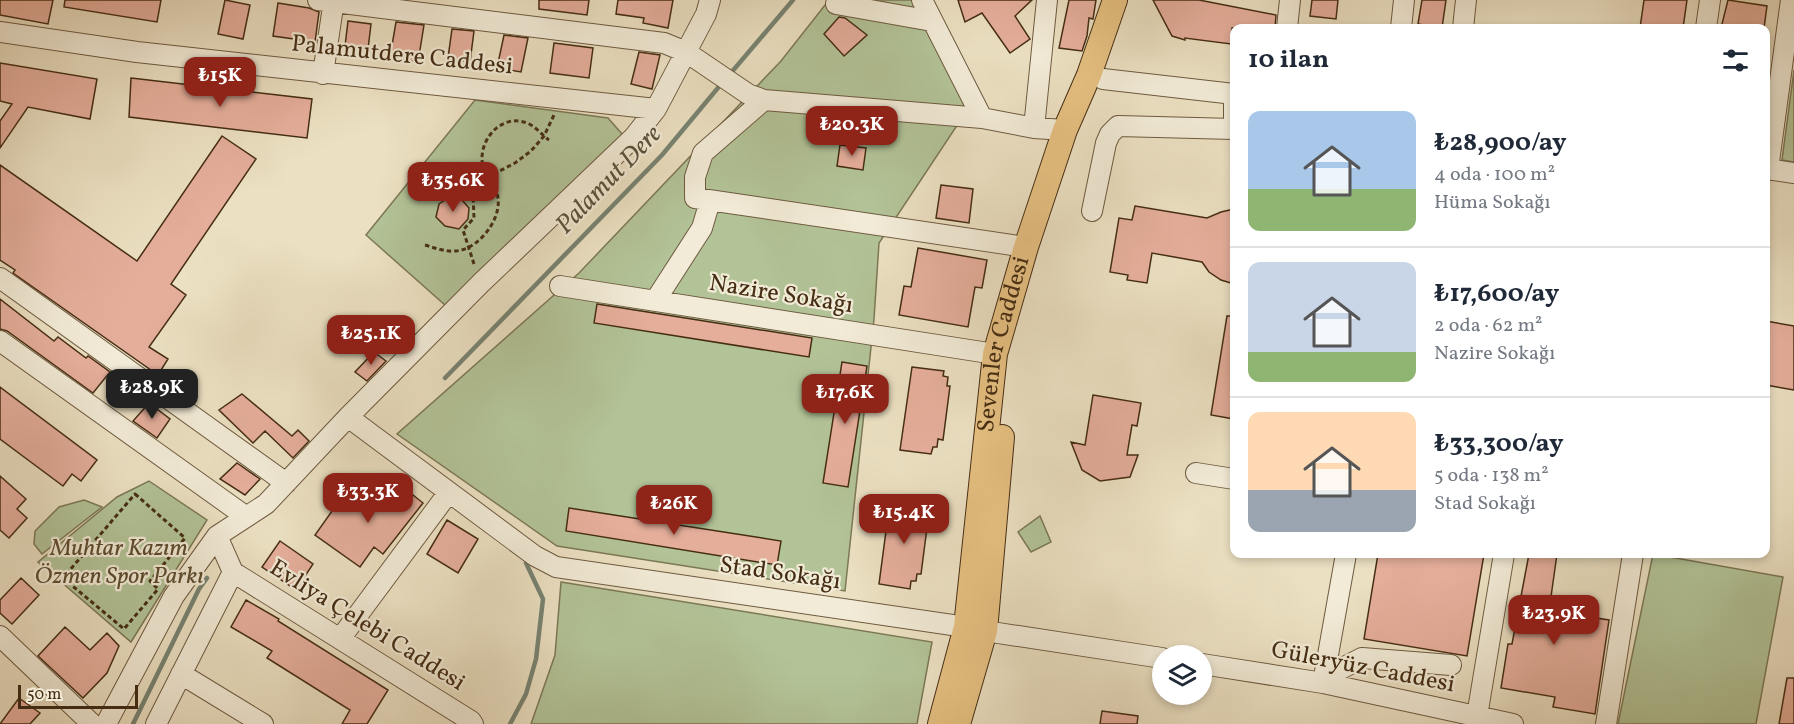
<!DOCTYPE html>
<html lang="tr">
<meta charset="utf-8">
<style>
body{margin:0;font-family:Vollkorn,serif;background:#f2f2f3;color:#1f2937;height:100vh;display:flex;flex-direction:column;font-size:22px;white-space:nowrap}
*{box-sizing:border-box;margin:0}
p{font-size:20px;color:#747a83}
.icon{flex:none;width:33px;height:33px;fill:none;stroke:currentColor;stroke-width:2;stroke-linecap:round;stroke-linejoin:round}
.map{position:relative;flex:1;overflow:hidden}
.drawer{position:absolute;left:1230px;top:24px;width:540px;height:534px;display:flex;flex-direction:column;background:#fff;border-radius:12px;box-shadow:0 3px 9px #0003}
.drawer>*{flex:none}
.controls{position:absolute;left:1152px;top:645px;display:grid;gap:12px}
.controls a{display:grid;place-items:center;width:60px;height:60px;border-radius:50%;background:#fff;box-shadow:0 3px 9px #0003;font-size:30px}
.scale{position:absolute;left:18px;bottom:15px;width:120px;box-sizing:border-box;padding-left:6px;border:3px solid #452d14;border-top:0;font-size:16px;line-height:21px;white-space:nowrap;color:#452d14;-webkit-text-stroke:4px #f2ebd7;paint-order:stroke}
.price{position:absolute;translate:-50% -51px;padding:0 14px;border-radius:12px;background:#8f2418;color:#fff;font-size:20px;line-height:39px;filter:drop-shadow(0 2px 3px #0008)}
.price::after{content:'';position:absolute;left:50%;top:36px;width:18px;height:14px;margin-left:-9px;background:inherit;clip-path:polygon(0 0,100% 0,50% 100%)}
.price.on{background:#222;color:#fff}
ul{padding:0;list-style:none}
li{display:flex;align-items:center;gap:18px;height:150px;padding:0 18px}
li+li{border-top:2px solid #e0e1e3}
li span{display:grid;place-items:center;flex:none;width:168px;height:120px;border-radius:12px;color:#555}
li>.icon{margin-inline-start:auto}
span .icon{width:72px;height:72px;fill:#fffc;stroke-width:1}
li b{font-size:26px}
h2{display:flex;justify-content:space-between;align-items:center;height:72px;padding:0 18px;font-size:26px}
.map>svg:first-child{display:block}
</style>
<div class="map">
<svg width="1794" height="724" viewBox="0 0 1794 724">
<rect width="100%" height="100%" fill="#ebe0c2"/>
<filter id="stains"><feTurbulence type="fractalNoise" baseFrequency=".00333" numOctaves="4"/><feColorMatrix values="0 0 0 0 .2 0 0 0 0 .09 0 0 0 0 .02 0 0 0 .5 -.17"/></filter>
<radialGradient id="worn" r=".72"><stop offset=".6" stop-color="#630" stop-opacity="0"/><stop offset="1" stop-color="#630" stop-opacity=".3"/></radialGradient>
<path fill="#b2c397" stroke="#7c7856" stroke-width="1.5" d="M 829,0 L 924,0 L 968,109 L 879,243 L 874,319 L 845,591 L 557,546 L 397,434 L 579,273 L 781,61 Z
M 1794,70 L 1794,162 L 1782,160 Z
M 475,100 L 608,118 L 622,134 L 621,142 L 445,305 L 366,235 Z
M 149,481 L 207,520 L 131,642 L 38,562 L 117,497 Z
M 84,500 L 102,507 L 42,554 L 34,544 L 35,531 L 59,507 Z
M 1040,516 L 1051,542 L 1031,552 L 1018,532 Z
M 1653,554 L 1783,577 L 1756,724 L 1618,724 Z
M 561,582 L 932,642 L 917,724 L 531,724 L 555,655 Z"/>
<g fill="none" stroke-linecap="round" stroke-linejoin="round">
<path stroke="#778372" stroke-width="4.5" d="M 730,74 L 793,0
M 445,378 L 662,155 L 722,83
M 133,724 L 199,589 L 207,578
M 510,724 L 526,694 L 536,659 L 543,599 L 526,563"/>
</g>
<path fill="#e5ae9b" stroke="#452d14" stroke-width="1.5" d="M 0,0 L 53,0 L 48,24 L 0,15 Z
M 65,0 L 161,0 L 157,22 L 64,7 Z
M 225,0 L 250,5 L 243,39 L 218,34 Z
M 539,0 L 589,0 L 587,15 L 539,9 Z
M 618,0 L 673,0 L 668,28 L 643,23 L 644,18 L 616,14 Z
M 958,0 L 1032,0 L 1015,16 L 1030,39 L 1010,53 L 982,13 L 965,22 Z
M 1069,0 L 1096,0 L 1093,19 L 1089,18 L 1087,36 L 1082,51 L 1059,48 Z
M 1153,0 L 1199,0 L 1276,15 L 1275,28 L 1232,28 L 1231,44 L 1185,38 L 1185,40 L 1172,36 Z
M 1312,0 L 1338,0 L 1336,19 L 1310,16 Z
M 1422,0 L 1446,0 L 1442,28 L 1418,24 Z
M 1644,0 L 1687,0 L 1683,28 L 1640,28 Z
M 1728,0 L 1767,6 L 1764,28 L 1721,28 Z
M 278,3 L 309,8 L 319,12 L 315,42 L 273,36 Z
M 839,17 L 845,18 L 867,35 L 844,56 L 824,34 Z
M 348,21 L 371,24 L 368,49 L 345,46 Z
M 396,22 L 424,25 L 418,62 L 390,57 Z
M 452,29 L 474,31 L 470,62 L 448,58 Z
M 504,35 L 528,38 L 521,72 L 497,68 Z
M 554,43 L 593,48 L 589,78 L 550,73 Z
M 639,52 L 660,55 L 652,89 L 631,84 Z
M 0,63 L 97,79 L 90,119 L 28,107 L 0,148 L 0,121 L 12,104 L 0,101 Z
M 131,78 L 312,99 L 307,138 L 129,117 Z
M 222,136 L 256,159 L 171,284 L 186,295 L 149,347 L 168,359 L 158,375 L 13,273 L 15,270 L 0,260 L 0,165 L 137,261 Z
M 840,145 L 866,148 L 863,170 L 837,166 Z
M 941,185 L 973,189 L 969,223 L 936,218 Z
M 448,198 L 462,200 L 469,208 L 468,219 L 459,229 L 445,226 L 436,217 L 439,204 Z
M 1135,206 L 1207,218 L 1221,212 L 1234,209 L 1234,284 L 1221,280 L 1209,272 L 1202,262 L 1152,253 L 1147,283 L 1127,280 L 1128,275 L 1110,272 L 1119,218 L 1132,220 Z
M 918,248 L 987,260 L 982,288 L 975,287 L 968,327 L 899,315 L 904,286 L 911,287 Z
M 0,299 L 54,341 L 58,337 L 86,358 L 88,356 L 110,372 L 93,393 L 7,331 L 0,329 Z
M 597,304 L 812,338 L 809,357 L 594,323 Z
M 1227,316 L 1234,316 L 1234,419 L 1211,415 Z
M 1766,321 L 1794,326 L 1794,390 L 1766,385 Z
M 374,352 L 386,361 L 367,381 L 355,372 Z
M 842,362 L 867,366 L 848,487 L 823,483 Z
M 912,367 L 944,371 L 943,376 L 948,377 L 947,386 L 950,386 L 943,440 L 938,439 L 937,447 L 933,447 L 931,454 L 900,450 Z
M 0,387 L 97,460 L 81,481 L 72,474 L 63,486 L 0,439 Z
M 242,394 L 292,436 L 298,430 L 309,441 L 293,458 L 265,431 L 253,443 L 219,410 Z
M 1093,395 L 1141,403 L 1137,426 L 1132,425 L 1127,455 L 1138,455 L 1130,477 L 1100,481 L 1082,470 L 1071,442 L 1085,445 Z
M 149,403 L 170,419 L 157,438 L 133,421 Z
M 237,463 L 260,479 L 245,495 L 220,479 Z
M 0,476 L 26,499 L 17,509 L 27,518 L 9,538 L 0,530 Z
M 398,483 L 423,503 L 383,554 L 374,547 L 360,567 L 315,535 L 347,490 L 376,511 Z
M 890,501 L 922,505 L 922,511 L 927,511 L 925,520 L 928,520 L 921,574 L 917,574 L 916,581 L 911,581 L 910,589 L 879,584 Z
M 569,508 L 781,541 L 777,565 L 566,531 Z
M 447,520 L 478,539 L 458,573 L 427,554 Z
M 280,541 L 313,564 L 296,590 L 262,567 Z
M 1378,554 L 1484,554 L 1467,656 L 1364,639 Z
M 1529,554 L 1557,554 L 1549,611 L 1609,620 L 1595,714 L 1553,707 L 1555,697 L 1501,688 L 1508,644 L 1512,644 Z
M 21,578 L 39,595 L 12,624 L 0,613 L 0,600 Z
M 246,600 L 279,619 L 278,621 L 388,690 L 367,724 L 342,724 L 350,710 L 267,658 L 272,651 L 231,627 Z
M 65,627 L 90,650 L 107,633 L 119,646 L 107,673 L 83,698 L 38,656 Z
M 1787,678 L 1794,678 L 1794,724 L 1779,724 Z
M 19,698 L 40,713 L 30,724 L 0,724 Z
M 1102,711 L 1138,716 L 1137,724 L 1100,724 Z"/>
<g fill="none" stroke-linecap="round" stroke-linejoin="round">
<defs>
<path id="minor" d="M 318,0 L 664,43 L 686,52 L 748,94 L 764,100 L 982,118
M 922,0 L 982,118 L 1034,128 L 1065,130
M 836,4 L 932,21
M 1287,28 L 1290,0
M 1401,28 L 1404,0
M 1463,28 L 1466,0
M 1706,28 L 1710,0
M 0,32 L 137,52 L 656,109
M 323,74 L 334,0
M 1103,79 L 1234,94
M 1234,96 L 1234,130
M 764,100 L 703,153 L 695,177 L 695,198 L 1026,247
M 1034,128 L 1047,0
M 1766,169 L 1794,173
M 1768,169 L 1791,0
M 1092,211 L 1106,143 L 1110,134 L 1118,126 L 1234,129
M 0,278 L 286,483
M 560,286 L 995,354
M 655,301 L 702,228 L 710,201
M 0,341 L 245,516
M 348,417 L 535,556 L 556,567 L 966,627
M 1196,473 L 1234,479
M 217,536 L 233,572
M 233,572 L 471,721 L 473,724
M 985,631 L 1162,658
M 0,636 L 92,724
M 340,639 L 449,492
M 1202,664 L 1323,683 L 1513,724
M 181,674 L 263,724
M 1325,677 L 1362,658 L 1451,665
M 1323,683 L 1346,554
M 1477,716 L 1504,554
M 106,724 L 174,596 L 217,536 L 266,504 L 348,417 L 481,283 L 634,137 L 656,109 L 706,14 L 710,0
M 156,724 L 233,572
M 1606,724 L 1633,554"/>
<g id="major">
<path id="s1" d="M 940,724 L 966,627 L 995,354 L 1026,247 L 1065,130 L 1089,75 L 1115,0"/>
<path d="M 958,724 L 985,631 L 1002,437"/>
</g>
</defs>
<use href="#minor" stroke="#6e5a40" stroke-width="22"/>
<use href="#major" stroke="#452d14" stroke-width="26"/>
<path stroke="#452d14" stroke-width="3" stroke-dasharray="4.5 3" stroke-linecap="butt" d="M 425,245 C 435,248 445,252 456,251 C 479,249 501,220 498,198 C 496,183 483,175 482,160 C 481,135 506,111 531,125 C 538,129 543,136 549,140
M 474,264 L 463,230 L 474,218 L 473,194 L 488,177 L 515,163 L 531,151 L 544,136 L 554,115
M 135,494 L 185,538 L 150,581 L 158,589 L 124,629 L 63,578 Z"/>
<use href="#minor" stroke="#f2ebd7" stroke-width="20"/>
<use href="#major" stroke="#e6c081" stroke-width="24"/>
</g>
<g text-anchor="middle" dominant-baseline="central" stroke-width="4.5" stroke-linejoin="round" paint-order="stroke">
<g font-size="24" fill="#452d14" stroke="#f2ebd7">
<text transform="translate(402 56) rotate(6)">Palamutdere Caddesi</text>
<text transform="translate(781 295) rotate(9)">Nazire Sokağı</text>
<text stroke="none"><textPath href="#s1" startOffset="386">Sevenler Caddesi</textPath></text>
<text transform="translate(780 574) rotate(8)">Stad Sokağı</text>
<text transform="translate(367 626) rotate(32)">Evliya Çelebi Caddesi</text>
<text transform="translate(1363 668) rotate(11)">Güleryüz Caddesi</text>
</g>
<g font-size="24" font-style="italic" fill="#5b4b2e" stroke="#f2ebd7">
<text x="119" y="549">Muhtar Kazım<tspan x="119" dy="28">Özmen Spor Parkı</tspan></text>
</g>
<g font-size="26" font-style="italic" fill="#5a513b" stroke="#f2ebd7">
<text transform="translate(609 180) rotate(-46)">Palamut Dere</text>
</g>
</g>
<rect width="100%" height="100%" filter="url(#stains)"/>
<rect width="100%" height="100%" fill="url(#worn)"/>
</svg>
<div class="controls">
<a><svg class="icon" aria-label="layers" viewBox="0 0 24 24"><path d="M12 4l9 5-9 5-9-5zM3 14l9 5 9-5"/></svg></a>
</div>
<div class="scale">50 m</div>
<b class="price" style="left:220px;top:108px">₺15K</b>
<b class="price" style="left:852px;top:157px">₺20.3K</b>
<b class="price" style="left:453px;top:213px">₺35.6K</b>
<b class="price" style="left:371px;top:366px">₺25.1K</b>
<b class="price on" style="left:152px;top:420px">₺28.9K</b>
<b class="price" style="left:845px;top:425px">₺17.6K</b>
<b class="price" style="left:368px;top:524px">₺33.3K</b>
<b class="price" style="left:674px;top:536px">₺26K</b>
<b class="price" style="left:904px;top:545px">₺15.4K</b>
<b class="price" style="left:1554px;top:646px">₺23.9K</b>
<section class="drawer">
<h2>10 ilan<svg class="icon" aria-label="filters" viewBox="0 0 24 24"><path d="M4 7h16M4 17h16"/><circle cx="9" cy="7" r="2"/><circle cx="15" cy="17" r="2"/></svg></h2>
<ul>
<li><span style="background:linear-gradient(#a9c7e8 65%,#8fb573 0)"><svg class="icon" aria-label="home" viewBox="0 0 24 24"><path d="M3 11l9-7 9 7M6 9v11h12V9"/></svg></span><div><b>₺28,900/ay</b><p>4 oda · 100 m²</p><p>Hüma Sokağı</p></div></li>
<li><span style="background:linear-gradient(#c9d6e8 75%,#8fb573 0)"><svg class="icon" aria-label="home" viewBox="0 0 24 24"><path d="M3 11l9-7 9 7M6 9v11h12V9"/></svg></span><div><b>₺17,600/ay</b><p>2 oda · 62 m²</p><p>Nazire Sokağı</p></div></li>
<li><span style="background:linear-gradient(#ffd9b3 65%,#9aa5b1 0)"><svg class="icon" aria-label="home" viewBox="0 0 24 24"><path d="M3 11l9-7 9 7M6 9v11h12V9"/></svg></span><div><b>₺33,300/ay</b><p>5 oda · 138 m²</p><p>Stad Sokağı</p></div></li>
</ul>
</section>
</div>
